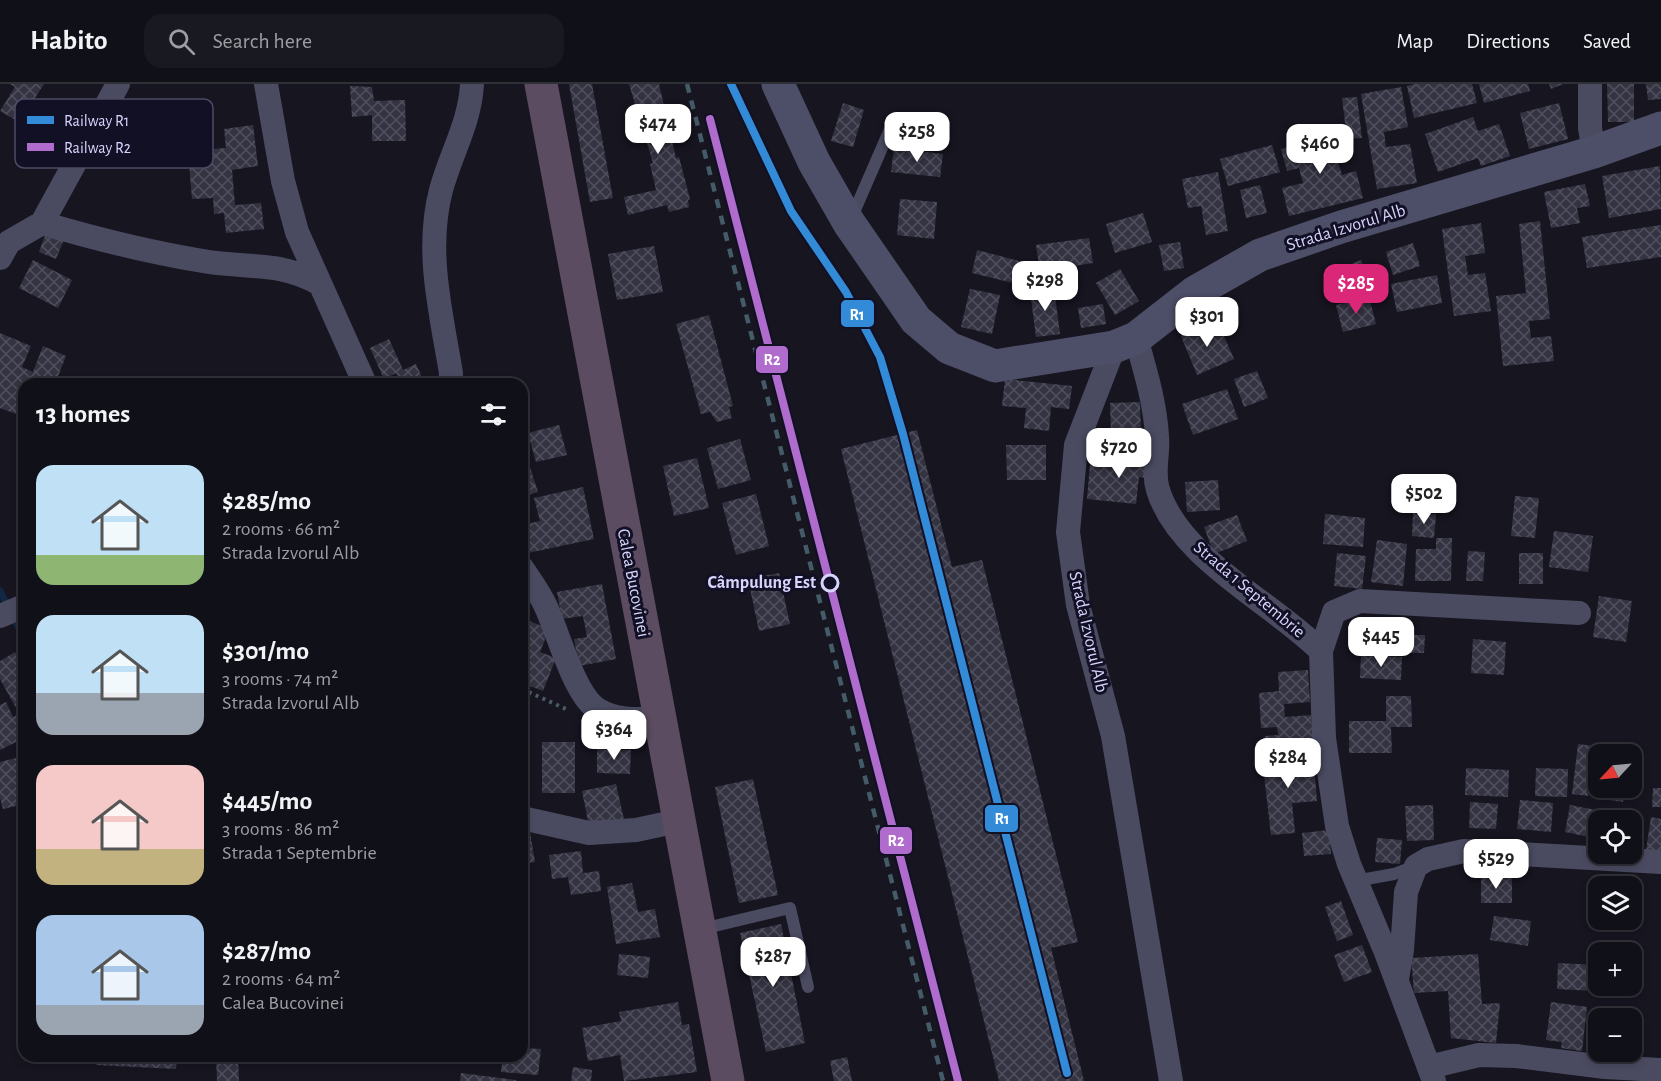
<!DOCTYPE html>
<meta charset="utf-8">
<style>
body{margin:0;font-family:"Alegreya Sans",sans-serif;background:#191921;color:#f1f3f6;height:100vh;display:flex;flex-direction:column;font-size:22px;white-space:nowrap}
*{box-sizing:border-box;margin:0}
p{font-size:20px;color:#9c9da2}
.icon{flex:none;width:33px;height:33px;fill:none;stroke:currentColor;stroke-width:2;stroke-linecap:round;stroke-linejoin:round}
.map{position:relative;flex:1;overflow:hidden}
.details{position:absolute;left:18px;top:294px;width:510px;height:684px;display:flex;flex-direction:column;background:#101018;border-radius:18px;box-shadow:0 3px 9px #0003,0 0 0 2px #303037}
.details>*{flex:none}
.needle{width:39px;rotate:244deg}
.buttons{position:absolute;left:1588px;top:660px;display:grid;gap:12px}
.buttons a{display:grid;place-items:center;width:54px;height:54px;border-radius:12px;background:#101018;box-shadow:0 3px 9px #0003,0 0 0 2px #303037;font-size:30px}
.price{position:absolute;translate:-50% -51px;padding:0 14px;border-radius:12px;background:#fff;color:#222;font-size:20px;line-height:39px;filter:drop-shadow(0 2px 3px #0008)}
.price::after{content:'';position:absolute;left:50%;top:36px;width:18px;height:14px;margin-left:-9px;background:inherit;clip-path:polygon(0 0,100% 0,50% 100%)}
.price.selected{background:#db2777;color:#fff}
ul{padding:0;list-style:none}
li{display:flex;align-items:center;gap:18px;height:150px;padding:0 18px}
li span{display:grid;place-items:center;flex:none;width:168px;height:120px;border-radius:18px;color:#555}
li>.icon{margin-inline-start:auto}
span .icon{width:72px;height:72px;fill:#fffc;stroke-width:1}
li b{font-size:26px}
h2{display:flex;justify-content:space-between;align-items:center;height:72px;padding:0 18px;font-size:26px}
header{display:flex;align-items:center;gap:36px;box-sizing:border-box;height:84px;padding:0 30px;background:#101018;border-bottom:2px solid #303037}
header strong{font-size:28px}
nav{display:flex;gap:33px;margin-inline-start:auto;font-size:21px}
.search{width:420px;height:54px;background:#191921;display:flex;align-items:center;gap:15px;box-sizing:border-box;padding:0 21px;border-radius:18px;color:#9c9da2;font-size:22px}
.map>svg:first-child{display:block}
</style>
<header>
<strong>Habito</strong>
<div class="search"><svg class="icon" aria-label="search" viewBox="0 0 24 24"><circle cx="10" cy="10" r="6"/><path d="M15 15l6 6"/></svg>Search here</div>
<nav><a>Map</a><a>Directions</a><a>Saved</a></nav>
</header>
<div class="map">
<svg width="1661" height="997" viewBox="0 0 1661 997">
<defs>
<pattern id="building-cross-hatch" width="8" height="8" patternUnits="userSpaceOnUse" patternTransform="scale(1.5)"><rect width="8" height="8" fill="#343342"/><path d="M0 0l8 8M0 8l8-8" fill="none" stroke="#51505e"/></pattern>
</defs>
<rect width="100%" height="100%" fill="#161520"/>
<g fill="none" stroke-linecap="round" stroke-linejoin="round">
<path stroke="#112744" stroke-width="7" d="M 0,507 L 24,554"/>
</g>
<path fill="url(#building-cross-hatch)" d="M 10,0 L 44,0 L 19,38 L 0,27 L 15,3 Z
M 569,0 L 592,0 L 613,114 L 590,118 Z
M 629,0 L 659,0 L 676,74 L 679,73 L 690,115 L 688,116 L 689,123 L 669,128 L 667,121 L 628,131 L 624,113 L 656,106 L 650,80 L 653,79 Z
M 1415,0 L 1472,0 L 1477,19 L 1414,34 L 1407,2 Z
M 1479,0 L 1528,0 L 1530,7 L 1484,19 Z
M 1549,0 L 1563,0 L 1551,5 Z
M 1607,0 L 1634,0 L 1634,38 L 1608,38 Z
M 1646,0 L 1661,0 L 1661,15 L 1648,16 Z
M 350,2 L 372,3 L 374,17 L 405,16 L 406,57 L 372,57 L 372,31 L 352,33 Z
M 1401,3 L 1408,43 L 1384,48 L 1386,63 L 1410,60 L 1417,99 L 1377,105 L 1361,10 Z
M 1357,13 L 1362,54 L 1347,55 L 1342,14 Z
M 843,19 L 864,26 L 853,63 L 831,57 Z
M 1559,19 L 1568,55 L 1529,65 L 1520,29 Z
M 1473,33 L 1478,47 L 1499,40 L 1510,72 L 1481,82 L 1478,74 L 1438,88 L 1425,50 Z
M 253,41 L 258,82 L 232,86 L 235,121 L 261,119 L 264,145 L 226,149 L 224,129 L 214,130 L 213,114 L 192,115 L 188,67 L 226,64 L 224,45 Z
M 1344,49 L 1351,74 L 1338,78 L 1342,91 L 1356,87 L 1363,114 L 1289,132 L 1282,104 L 1303,99 L 1299,84 L 1287,87 L 1281,65 Z
M 1272,61 L 1280,88 L 1228,102 L 1220,75 Z
M 894,64 L 943,70 L 940,93 L 891,88 Z
M 1660,82 L 1661,125 L 1609,134 L 1602,92 Z
M 1218,88 L 1228,147 L 1206,151 L 1201,122 L 1188,124 L 1182,95 Z
M 1585,100 L 1590,122 L 1577,124 L 1580,139 L 1551,144 L 1544,108 Z
M 1260,101 L 1267,129 L 1246,134 L 1240,106 Z
M 900,115 L 937,118 L 934,155 L 897,151 Z
M 1143,129 L 1152,158 L 1115,169 L 1106,140 Z
M 1540,137 L 1550,235 L 1529,237 L 1531,254 L 1551,252 L 1554,277 L 1503,282 L 1496,212 L 1526,209 L 1519,140 Z
M 1481,139 L 1485,169 L 1465,172 L 1468,191 L 1485,189 L 1491,227 L 1454,232 L 1442,145 Z
M 1661,141 L 1661,173 L 1587,184 L 1582,153 Z
M 47,146 L 65,153 L 56,175 L 39,168 Z
M 1089,154 L 1093,179 L 1040,187 L 1036,161 Z
M 1180,158 L 1184,184 L 1164,187 L 1159,161 Z
M 1413,159 L 1420,182 L 1393,191 L 1386,168 Z
M 654,162 L 663,208 L 617,216 L 608,170 Z
M 977,166 L 1027,179 L 1021,201 L 972,189 Z
M 33,176 L 72,196 L 58,224 L 19,204 Z
M 1361,176 L 1369,195 L 1344,205 L 1337,186 Z
M 1120,185 L 1139,217 L 1115,231 L 1096,199 Z
M 1437,191 L 1442,219 L 1397,228 L 1391,200 Z
M 1054,204 L 1060,250 L 1036,253 L 1030,207 Z
M 970,205 L 1000,211 L 992,250 L 961,243 Z
M 1369,213 L 1376,240 L 1343,248 L 1336,221 Z
M 1103,220 L 1106,240 L 1081,244 L 1078,224 Z
M 709,231 L 733,322 L 729,323 L 732,334 L 717,338 L 710,328 L 701,330 L 676,240 Z
M 1217,236 L 1234,275 L 1197,291 L 1181,252 Z
M 0,249 L 31,262 L 22,283 L 33,288 L 43,262 L 66,272 L 55,300 L 24,300 L 24,311 L 16,330 L 0,324 Z
M 389,255 L 403,286 L 416,280 L 425,300 L 401,300 L 396,289 L 384,295 L 370,264 Z
M 1257,287 L 1268,314 L 1244,323 L 1234,295 Z
M 1005,295 L 1072,302 L 1069,325 L 1051,323 L 1049,347 L 1024,344 L 1026,324 L 1002,322 Z
M 1227,305 L 1238,335 L 1193,351 L 1182,320 Z
M 1140,318 L 1141,348 L 1111,349 L 1110,319 Z
M 559,341 L 567,371 L 536,378 L 528,349 Z
M 917,346 L 952,483 L 982,476 L 1078,858 L 1051,864 L 1084,997 L 999,997 L 841,365 Z
M 740,355 L 751,396 L 718,405 L 707,364 Z
M 1006,361 L 1046,361 L 1046,396 L 1007,396 Z
M 1127,366 L 1150,369 L 1148,394 L 1139,393 L 1136,420 L 1087,415 L 1090,380 L 1125,384 Z
M 697,374 L 709,424 L 674,432 L 663,382 Z
M 529,380 L 538,408 L 522,413 L 522,382 Z
M 1218,396 L 1220,426 L 1187,428 L 1185,398 Z
M 583,403 L 594,455 L 528,469 L 522,441 L 540,437 L 534,414 Z
M 756,410 L 769,462 L 736,471 L 722,419 Z
M 1515,412 L 1539,414 L 1535,454 L 1511,452 Z
M 1413,429 L 1436,430 L 1434,454 L 1412,452 Z
M 1325,430 L 1365,434 L 1363,463 L 1323,460 Z
M 1237,431 L 1247,457 L 1214,470 L 1204,443 Z
M 1554,447 L 1593,452 L 1588,488 L 1549,483 Z
M 1436,454 L 1452,454 L 1451,497 L 1415,497 L 1416,465 L 1436,465 Z
M 1377,456 L 1407,460 L 1403,502 L 1371,498 Z
M 1468,467 L 1485,468 L 1483,497 L 1466,497 Z
M 1337,469 L 1366,472 L 1362,505 L 1334,502 Z
M 1519,469 L 1543,469 L 1543,500 L 1519,500 Z
M 779,489 L 790,540 L 759,547 L 748,495 Z
M 602,500 L 616,575 L 579,582 L 574,555 L 587,553 L 583,532 L 562,535 L 557,508 Z
M 1599,512 L 1632,517 L 1626,558 L 1593,553 Z
M 522,534 L 549,545 L 540,568 L 556,574 L 543,607 L 522,599 Z
M 1402,551 L 1425,551 L 1424,569 L 1401,569 Z
M 1473,555 L 1506,558 L 1504,591 L 1471,589 Z
M 15,568 L 24,584 L 24,620 L 16,624 L 0,595 L 0,577 Z
M 1361,571 L 1402,573 L 1401,596 L 1360,594 Z
M 1308,586 L 1310,618 L 1284,620 L 1285,633 L 1311,631 L 1313,662 L 1266,666 L 1265,652 L 1278,651 L 1277,643 L 1261,644 L 1259,609 L 1279,607 L 1278,588 Z
M 1386,612 L 1411,612 L 1412,643 L 1391,643 L 1392,669 L 1349,669 L 1349,637 L 1386,637 Z
M 6,618 L 13,633 L 19,630 L 24,639 L 24,654 L 0,666 L 0,621 Z
M 542,658 L 575,658 L 575,709 L 542,709 Z
M 1578,660 L 1594,662 L 1588,712 L 1572,710 Z
M 597,665 L 631,666 L 630,690 L 597,689 Z
M 1313,670 L 1317,717 L 1292,719 L 1295,749 L 1271,751 L 1262,674 Z
M 20,673 L 24,688 L 24,720 L 3,725 L 0,714 L 0,678 Z
M 1466,684 L 1509,686 L 1508,713 L 1465,711 Z
M 1536,684 L 1568,685 L 1567,713 L 1535,712 Z
M 753,695 L 778,811 L 739,819 L 715,703 Z
M 616,700 L 625,740 L 590,747 L 582,707 Z
M 1600,704 L 1625,704 L 1623,718 L 1598,714 Z
M 1653,704 L 1661,704 L 1661,723 L 1652,723 Z
M 1520,716 L 1553,719 L 1551,748 L 1517,745 Z
M 1470,718 L 1498,720 L 1496,745 L 1469,744 Z
M 1433,721 L 1434,756 L 1407,757 L 1405,722 Z
M 1570,721 L 1611,729 L 1610,736 L 1599,736 L 1599,755 L 1565,748 Z
M 1651,733 L 1661,735 L 1661,768 L 1646,766 Z
M 529,742 L 535,778 L 522,780 L 522,743 Z
M 1329,746 L 1331,770 L 1304,772 L 1302,749 Z
M 1377,754 L 1402,756 L 1400,780 L 1375,778 Z
M 581,767 L 583,789 L 599,787 L 601,807 L 571,811 L 568,793 L 552,795 L 549,771 Z
M 1481,793 L 1512,793 L 1512,819 L 1481,819 Z
M 632,799 L 638,828 L 655,825 L 660,853 L 616,860 L 607,803 Z
M 1341,817 L 1353,851 L 1337,857 L 1325,823 Z
M 1494,832 L 1531,837 L 1528,862 L 1490,856 Z
M 781,840 L 805,959 L 766,968 L 740,849 Z
M 1362,861 L 1372,888 L 1344,898 L 1334,871 Z
M 619,870 L 650,873 L 648,894 L 617,891 Z
M 1478,870 L 1482,920 L 1500,919 L 1496,959 L 1451,954 L 1448,907 L 1414,909 L 1411,874 Z
M 1558,879 L 1597,881 L 1595,907 L 1557,905 Z
M 678,918 L 682,941 L 689,940 L 697,988 L 624,997 L 620,971 L 588,977 L 582,944 L 621,937 L 619,928 Z
M 1551,918 L 1587,923 L 1582,967 L 1561,964 L 1562,958 L 1546,956 Z
M 524,930 L 525,949 L 522,949 L 522,931 Z
M 522,964 L 541,965 L 538,991 L 501,988 L 503,972 L 522,972 Z
M 96,972 L 177,972 L 176,985 L 96,981 Z
M 216,972 L 238,972 L 239,997 L 217,997 Z
M 847,973 L 852,997 L 834,997 L 830,977 Z
M 573,983 L 592,986 L 591,997 L 571,997 Z
M 461,989 L 516,996 L 516,997 L 460,997 Z"/>
<g fill="none" stroke-linecap="round" stroke-linejoin="round">
<path stroke="#4c5b67" stroke-width="4" stroke-dasharray="3 4.5" stroke-linecap="butt" d="M 522,605 L 566,625"/>
<path stroke="#4a4b61" stroke-width="12" d="M 851,135 L 891,43
M 1355,797 L 1394,790 L 1415,782
M 702,845 L 790,824 L 808,903"/>
<path stroke="#4a4b61" stroke-width="24" d="M 266,0 L 283,97 L 297,148 L 365,300
M 1590,0 L 1590,44 L 1594,68
M 42,139 C 96,155 152,169 209,178 C 250,184 283,178 320,200
M 0,174 L 9,158 L 42,139 L 118,0
M 1136,254 C 1145,286 1155,318 1157,352 C 1159,371 1152,386 1158,406 C 1179,474 1273,519 1321,567 L 1324,654 L 1337,742 L 1349,780 L 1387,871 L 1434,997
M 1114,263 L 1076,361 L 1068,448 L 1078,521 L 1113,652 L 1171,997
M 450,300 L 451,289 C 441,228 425,167 441,106 C 451,69 470,39 472,0
M 522,484 C 530,496 540,509 546,523 C 558,548 574,610 597,625 C 616,637 637,635 659,635
M 0,532 L 24,522
M 1321,567 L 1334,528 L 1360,517 L 1579,529
M 522,734 L 589,749 L 636,746 L 678,737
M 1397,895 L 1402,866 L 1406,808 L 1416,782 L 1428,775 L 1464,767 L 1661,778
M 1429,983 L 1479,971 L 1516,972 L 1605,983 L 1661,986"/>
<path stroke="#4d4e67" stroke-width="33" d="M 778,0 L 814,78 L 849,139 L 916,236 L 949,264 L 995,282 L 1114,263 L 1136,254 L 1195,208 L 1260,171 L 1341,143 L 1594,68 L 1661,44"/>
<path stroke="#5c4c61" stroke-width="33" d="M 541,0 L 728,997"/>
<path stroke="#445b68" stroke-width="4.5" stroke-dasharray="9 8" stroke-linecap="butt" d="M 687,0 L 943,997
M 731,0 L 791,127 L 846,208 L 880,273 L 903,350 L 1067,989"/>
<defs>
<path id="rail-1" d="M 731,0 L 791,127 L 846,208 L 880,273 L 903,350 L 1067,989"/>
<path id="rail-2" d="M 710,35 L 958,997"/>
</defs>
<use href="#rail-1" stroke="#121025" stroke-width="12"/>
<use href="#rail-2" stroke="#121025" stroke-width="12"/>
<use href="#rail-1" stroke="#338bd7" stroke-width="8"/>
<use href="#rail-2" stroke="#b06ccc" stroke-width="8"/>
</g>
<circle fill="#121025" stroke="#d7d5fd" stroke-width="3" cx="830" cy="499" r="8"/>
<g text-anchor="middle" dominant-baseline="central" stroke-width="6" stroke-linejoin="round" paint-order="stroke">
<g font-size="18" fill="#d7d5fd" stroke="#121025">
<text transform="translate(1346 144) rotate(-17)">Strada Izvorul Alb</text>
<text transform="translate(633 499) rotate(79)">Calea Bucovinei</text>
<text transform="translate(1249 506) rotate(40)">Strada 1 Septembrie</text>
<text transform="translate(1088 548) rotate(77)">Strada Izvorul Alb</text>
</g>
<g font-size="18" font-weight="bold" fill="#d7d5fd" stroke="#121025" text-anchor="end">
<text x="816" y="499">Câmpulung Est</text>
</g>
</g>
<rect x="15" y="15" width="198" height="69" rx="9" fill="#121025" stroke="#4d4b66" stroke-width="1.5"/>
<rect x="27" y="32" width="27" height="8" fill="#338bd7"/>
<rect x="27" y="59" width="27" height="8" fill="#b06ccc"/>
<g font-size="16" fill="#d7d5fd">
<text x="64" y="42">Railway R1</text>
<text x="64" y="69">Railway R2</text>
</g>
<g stroke="#121025" stroke-width="2">
<rect x="840" y="215" width="35" height="29" rx="6" fill="#338bd7"/>
<rect x="755" y="261" width="34" height="29" rx="6" fill="#b06ccc"/>
<rect x="984" y="720" width="35" height="29" rx="6" fill="#338bd7"/>
<rect x="879" y="742" width="34" height="29" rx="6" fill="#b06ccc"/>
</g>
<g font-size="16" text-anchor="middle" font-weight="bold" fill="#fff">
<text x="857" y="236">R1</text>
<text x="772" y="281">R2</text>
<text x="1002" y="740">R1</text>
<text x="896" y="762">R2</text>
</g>
</svg>
<div class="buttons">
<a><svg class="needle" viewBox="-14 -14 28 28"><path d="M0-13l5 13h-10z" fill="#e53935"/><path d="M0 13l5-13h-10z" fill="#9c9da2"/></svg></a>
<a><svg class="icon" aria-label="locate" viewBox="0 0 24 24"><circle cx="12" cy="12" r="6"/><path d="M12 2v4M12 18v4M2 12h4M18 12h4"/></svg></a>
<a><svg class="icon" aria-label="layers" viewBox="0 0 24 24"><path d="M12 4l9 5-9 5-9-5zM3 14l9 5 9-5"/></svg></a>
<a>+</a>
<a>−</a>
</div>
<b class="price" style="left:658px;top:71px">$474</b>
<b class="price" style="left:917px;top:79px">$258</b>
<b class="price" style="left:1320px;top:91px">$460</b>
<b class="price" style="left:1045px;top:228px">$298</b>
<b class="price selected" style="left:1356px;top:231px">$285</b>
<b class="price" style="left:1207px;top:264px">$301</b>
<b class="price" style="left:1119px;top:395px">$720</b>
<b class="price" style="left:1424px;top:441px">$502</b>
<b class="price" style="left:1381px;top:584px">$445</b>
<b class="price" style="left:614px;top:677px">$364</b>
<b class="price" style="left:1288px;top:705px">$284</b>
<b class="price" style="left:1496px;top:806px">$529</b>
<b class="price" style="left:773px;top:904px">$287</b>
<section class="details">
<h2>13 homes<svg class="icon" aria-label="filters" viewBox="0 0 24 24"><path d="M4 7h16M4 17h16"/><circle cx="9" cy="7" r="2"/><circle cx="15" cy="17" r="2"/></svg></h2>
<ul>
<li><span style="background:linear-gradient(#bfe0f5 75%,#8fb573 0)"><svg class="icon" aria-label="home" viewBox="0 0 24 24"><path d="M3 11l9-7 9 7M6 9v11h12V9"/></svg></span><div><b>$285/mo</b><p>2 rooms · 66 m²</p><p>Strada Izvorul Alb</p></div></li>
<li><span style="background:linear-gradient(#bfe0f5 65%,#9aa5b1 0)"><svg class="icon" aria-label="home" viewBox="0 0 24 24"><path d="M3 11l9-7 9 7M6 9v11h12V9"/></svg></span><div><b>$301/mo</b><p>3 rooms · 74 m²</p><p>Strada Izvorul Alb</p></div></li>
<li><span style="background:linear-gradient(#f6c9c9 70%,#c2b280 0)"><svg class="icon" aria-label="home" viewBox="0 0 24 24"><path d="M3 11l9-7 9 7M6 9v11h12V9"/></svg></span><div><b>$445/mo</b><p>3 rooms · 86 m²</p><p>Strada 1 Septembrie</p></div></li>
<li><span style="background:linear-gradient(#a9c7e8 75%,#9aa5b1 0)"><svg class="icon" aria-label="home" viewBox="0 0 24 24"><path d="M3 11l9-7 9 7M6 9v11h12V9"/></svg></span><div><b>$287/mo</b><p>2 rooms · 64 m²</p><p>Calea Bucovinei</p></div></li>
</ul>
</section>
</div>
